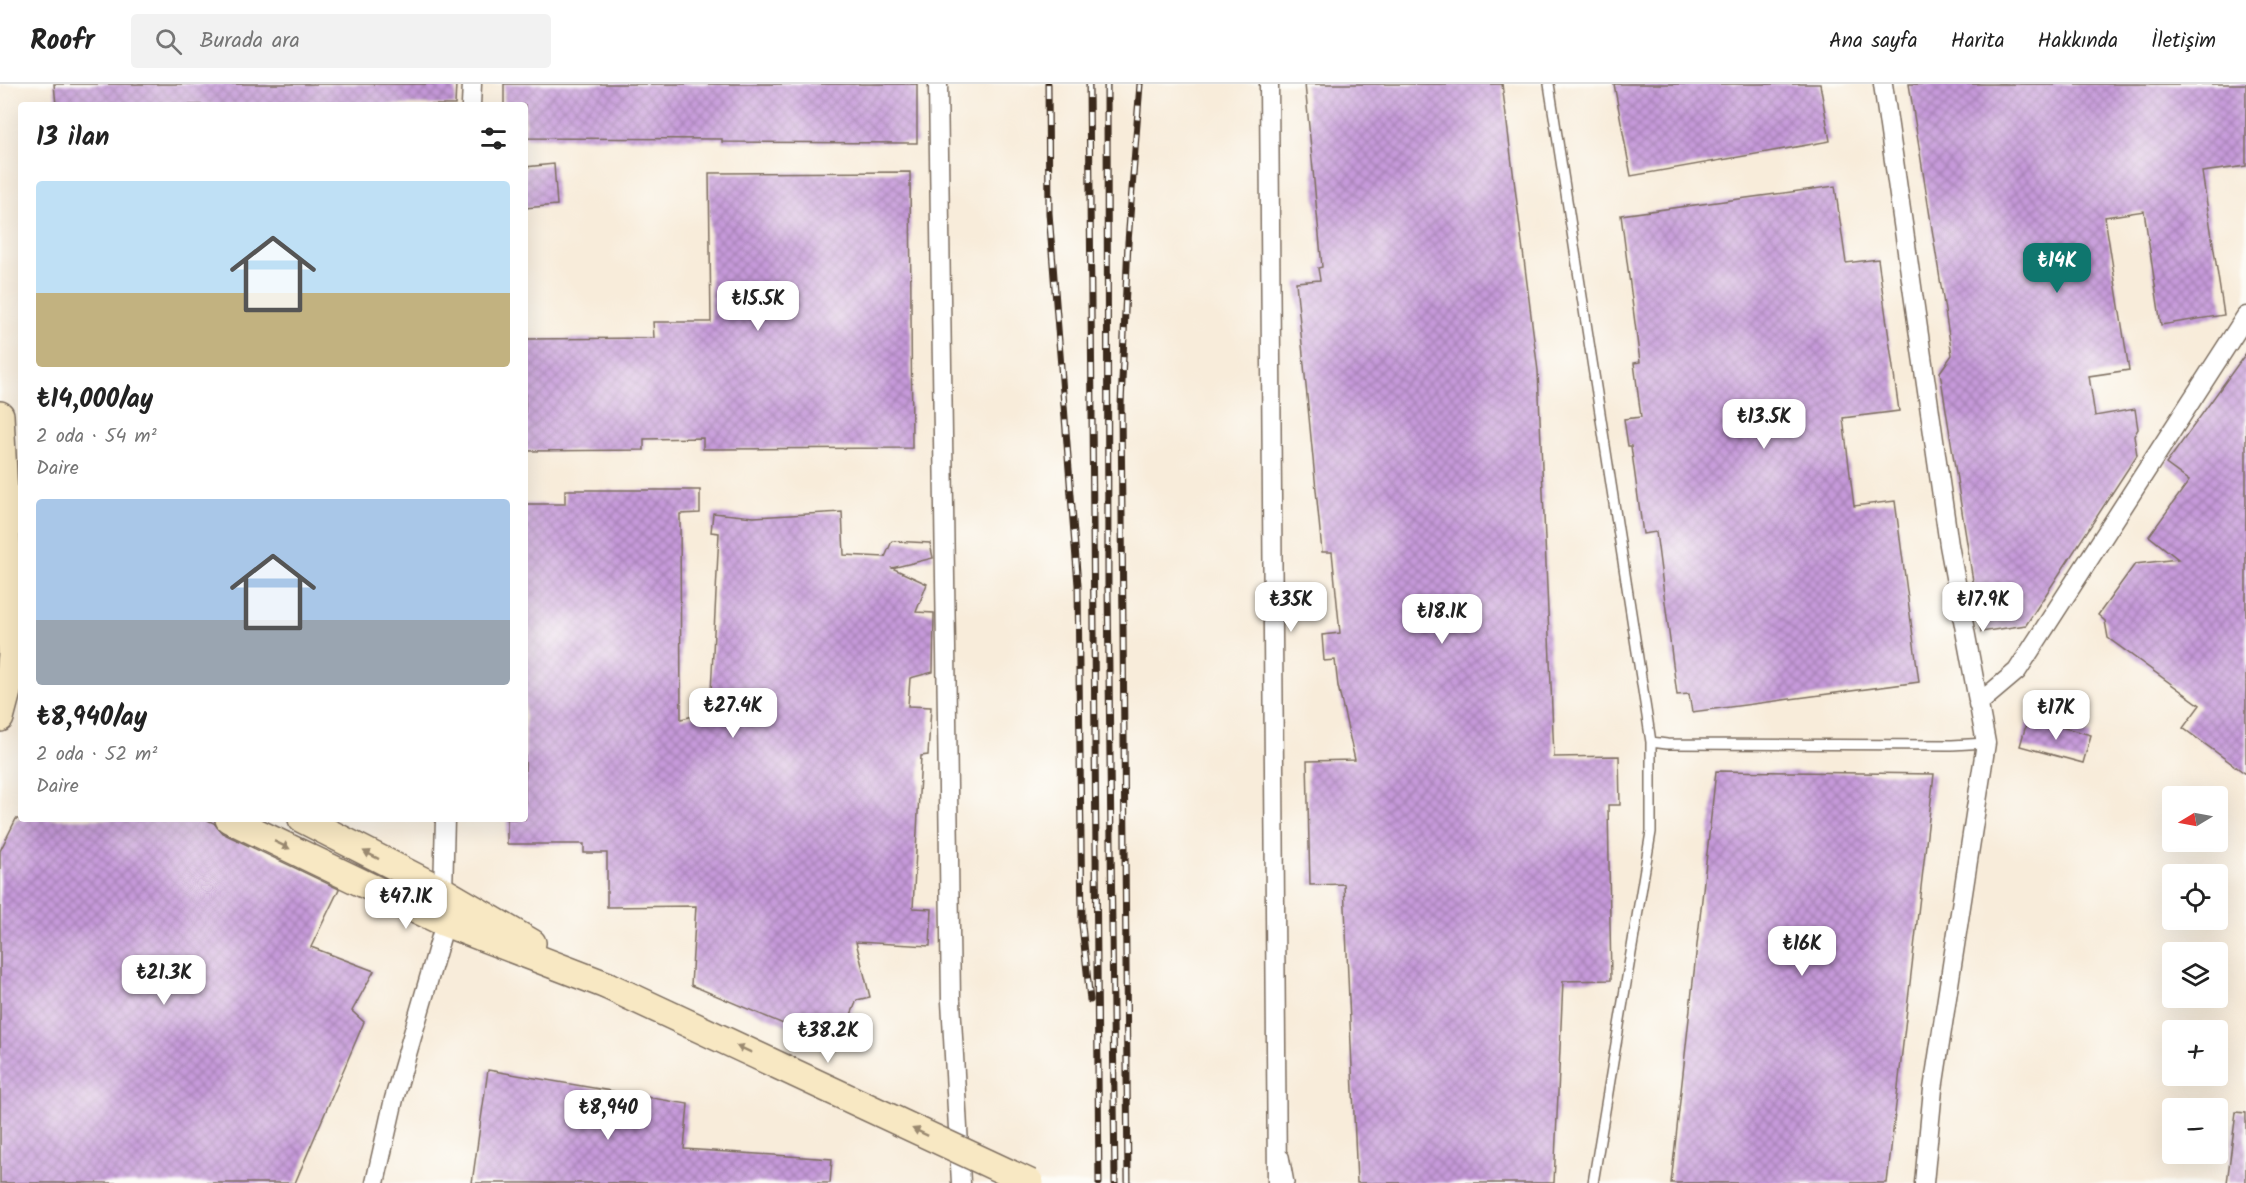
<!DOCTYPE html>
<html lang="tr">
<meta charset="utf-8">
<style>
body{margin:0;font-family:Kalam,sans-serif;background:#f2f2f2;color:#222;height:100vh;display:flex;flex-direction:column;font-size:22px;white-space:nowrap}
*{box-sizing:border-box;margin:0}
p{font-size:20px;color:#767676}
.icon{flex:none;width:33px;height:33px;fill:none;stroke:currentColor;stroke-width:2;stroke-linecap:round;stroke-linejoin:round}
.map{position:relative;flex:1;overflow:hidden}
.sheet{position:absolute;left:18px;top:18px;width:510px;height:720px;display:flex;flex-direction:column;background:#fff;border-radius:6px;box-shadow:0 6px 24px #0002}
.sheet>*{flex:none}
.needle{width:39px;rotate:260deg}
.buttons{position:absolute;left:2162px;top:702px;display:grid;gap:12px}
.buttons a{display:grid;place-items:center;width:66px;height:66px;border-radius:6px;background:#fff;box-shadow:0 6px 24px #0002;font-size:30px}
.price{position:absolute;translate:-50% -51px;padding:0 14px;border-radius:12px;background:#fff;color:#222;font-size:20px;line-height:39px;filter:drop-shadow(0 2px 3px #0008)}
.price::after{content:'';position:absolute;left:50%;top:36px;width:18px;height:14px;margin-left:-9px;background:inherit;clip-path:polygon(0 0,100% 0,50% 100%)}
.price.on{background:#0f766e;color:#fff}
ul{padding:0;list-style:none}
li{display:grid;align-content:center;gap:12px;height:318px;padding:0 18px}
li span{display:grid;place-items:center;height:186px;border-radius:6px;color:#555}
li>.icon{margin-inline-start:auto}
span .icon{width:108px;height:108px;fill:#fffc;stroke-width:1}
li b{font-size:26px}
h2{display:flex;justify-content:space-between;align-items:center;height:72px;padding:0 18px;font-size:26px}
header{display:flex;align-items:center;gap:36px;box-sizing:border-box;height:84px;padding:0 30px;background:#fff;border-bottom:2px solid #e0e0e0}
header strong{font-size:28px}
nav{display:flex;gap:33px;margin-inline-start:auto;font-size:21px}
.search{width:420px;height:54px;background:#f2f2f2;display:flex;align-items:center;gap:15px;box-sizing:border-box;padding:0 21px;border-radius:6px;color:#767676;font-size:22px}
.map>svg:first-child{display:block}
</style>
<header>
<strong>Roofr</strong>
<div class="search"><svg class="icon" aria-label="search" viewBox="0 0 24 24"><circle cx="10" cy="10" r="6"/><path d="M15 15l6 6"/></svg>Burada ara</div>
<nav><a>Ana sayfa</a><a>Harita</a><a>Hakkında</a><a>İletişim</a></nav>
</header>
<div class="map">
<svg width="2246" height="1099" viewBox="0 0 2246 1099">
<defs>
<pattern id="building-cross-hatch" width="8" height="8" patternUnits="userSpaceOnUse" patternTransform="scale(1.5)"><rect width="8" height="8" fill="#c69ada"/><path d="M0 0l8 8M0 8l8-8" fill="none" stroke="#a27eb0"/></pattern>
</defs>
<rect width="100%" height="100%" fill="#fdfcf7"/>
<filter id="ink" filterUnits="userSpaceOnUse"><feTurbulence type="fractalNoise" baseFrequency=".0167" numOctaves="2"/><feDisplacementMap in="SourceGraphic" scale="12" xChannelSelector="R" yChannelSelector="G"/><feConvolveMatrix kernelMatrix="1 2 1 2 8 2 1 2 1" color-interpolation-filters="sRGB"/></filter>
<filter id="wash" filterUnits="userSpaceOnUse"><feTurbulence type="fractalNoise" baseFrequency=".008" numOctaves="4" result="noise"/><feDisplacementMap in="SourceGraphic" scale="24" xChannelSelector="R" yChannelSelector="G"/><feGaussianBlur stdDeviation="1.35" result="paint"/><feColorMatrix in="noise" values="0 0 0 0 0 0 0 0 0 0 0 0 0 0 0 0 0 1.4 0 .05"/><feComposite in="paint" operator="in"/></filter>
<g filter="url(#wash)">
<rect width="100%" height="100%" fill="#f8ecda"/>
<g id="blocks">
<path fill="url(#building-cross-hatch)" d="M 54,0 L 456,0 L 455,21 L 56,21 Z
M 504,0 L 917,0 L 917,59 L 722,58 L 722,55 L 525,54 L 525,21 L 504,21 Z
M 1305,0 L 1502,0 L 1538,287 L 1554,673 L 1619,672 L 1620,721 L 1608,721 L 1611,896 L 1563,897 L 1554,1099 L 1357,1099 L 1344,800 L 1310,801 L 1307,677 L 1355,676 L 1338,602 L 1335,576 L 1324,577 L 1322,551 L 1340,549 L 1332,468 L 1322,468 L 1296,198 L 1320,196 L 1318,184 L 1322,183 Z
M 1614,0 L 1820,0 L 1830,57 L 1631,92 Z
M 1909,0 L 2246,0 L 2246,82 L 2202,88 L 2224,231 L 2161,241 L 2144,127 L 2105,133 L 2129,286 L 2089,292 L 2095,332 L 2135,325 L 2138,345 L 2134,352 L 2137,371 L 2026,541 L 1981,548 L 1940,288 L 1952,271 Z
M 554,80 L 557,121 L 525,124 L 525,83 Z
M 910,88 L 912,364 L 703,365 L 703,354 L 644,355 L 644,366 L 525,367 L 525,255 L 654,254 L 653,238 L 711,238 L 709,89 Z
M 1835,102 L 1846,179 L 1878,175 L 1899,327 L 1843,334 L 1854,422 L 1895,417 L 1919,598 L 1692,628 L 1689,610 L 1677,611 L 1656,448 L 1643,450 L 1631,362 L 1628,362 L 1624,335 L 1641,333 L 1634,279 L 1640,278 L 1621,131 Z
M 2246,269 L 2246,690 L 2183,644 L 2200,621 L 2108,554 L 2105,537 L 2098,531 L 2135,480 L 2178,475 L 2149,452 L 2189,397 L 2166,380 Z
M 565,406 L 700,406 L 700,429 L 680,430 L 681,635 L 710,628 L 719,449 L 711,448 L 713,429 L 754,433 L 842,428 L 844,471 L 885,473 L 892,457 L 930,459 L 933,474 L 892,484 L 927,500 L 916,528 L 934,529 L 933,588 L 910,594 L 908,622 L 931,623 L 928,671 L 921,672 L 913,824 L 932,825 L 930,862 L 856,858 L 870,913 L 857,916 L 838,963 L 691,901 L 696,822 L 607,823 L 607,769 L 584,769 L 584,760 L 507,760 L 507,735 L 525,735 L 525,420 L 565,420 Z
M 2028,634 L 2091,651 L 2083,679 L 2020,662 Z
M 1716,687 L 1934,690 L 1887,1099 L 1671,1099 Z
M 16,735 L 205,735 L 214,739 L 222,749 L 339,805 L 311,863 L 374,887 L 352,927 L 364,938 L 295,1099 L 0,1099 L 0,767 Z
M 488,986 L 688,1020 L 684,1065 L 832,1075 L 830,1099 L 472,1099 Z
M 2236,1028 L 2246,1029 L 2246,1099 L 2227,1099 Z"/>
</g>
</g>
<g filter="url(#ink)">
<use href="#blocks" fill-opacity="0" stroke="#7d6e60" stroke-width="1.5"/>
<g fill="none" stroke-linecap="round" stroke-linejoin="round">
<defs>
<path id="lane" d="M 1549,0 L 1651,658 L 1651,748 L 1593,1099
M 1651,658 L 1667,660 L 1952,661 L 1986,659
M 1284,1072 L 1289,1099"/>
<path id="street" d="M 938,0 L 951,917 L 961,1099
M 1269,0 L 1277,1099
M 1883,0 L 1949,461 L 1986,659 L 1933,1005 L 1924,1099
M 471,21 L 472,0
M 1978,620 L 2017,587 L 2246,232
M 375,1099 L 394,1015 L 445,839 L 443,807 L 445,735"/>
<path id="secondary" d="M 0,331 L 12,570 L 9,600 L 0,634
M 229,735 L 445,839 L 606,901
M 302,735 L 443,807 L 532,859"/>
</defs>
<use href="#lane" stroke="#7d6e60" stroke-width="12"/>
<use href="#street" stroke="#7d6e60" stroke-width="21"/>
<use href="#secondary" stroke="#7d6e60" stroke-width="30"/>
<use href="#lane" stroke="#fff" stroke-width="9"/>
<use href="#street" stroke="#fff" stroke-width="18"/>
<use href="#secondary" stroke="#f8e8c3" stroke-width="27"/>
<defs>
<path id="rail" d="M 1048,0 L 1049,129 L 1078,501 L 1082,841 L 1090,916
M 1089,0 L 1099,1099
M 1107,0 L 1108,504 L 1115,1099
M 1128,1099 L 1121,321 L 1128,158 L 1140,0"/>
</defs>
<use href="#rail" stroke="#3b2a1e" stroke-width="7"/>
<use href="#rail" stroke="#fdfcf7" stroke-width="4.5" stroke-dasharray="14" stroke-linecap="butt"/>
<defs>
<path id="secondary-bridge" d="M 606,901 L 1030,1099"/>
</defs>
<use href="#secondary-bridge" stroke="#7d6e60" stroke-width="30" stroke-linecap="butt"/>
<use href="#secondary-bridge" stroke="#f8e8c3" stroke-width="27"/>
</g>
<defs><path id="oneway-solid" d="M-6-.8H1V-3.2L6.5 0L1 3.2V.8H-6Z" transform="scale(1.5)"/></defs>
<g fill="#9a8970">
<use href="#oneway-solid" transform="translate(282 761) rotate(26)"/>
<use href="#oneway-solid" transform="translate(371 771) rotate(-153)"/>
<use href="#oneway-solid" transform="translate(744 965) rotate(-155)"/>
<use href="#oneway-solid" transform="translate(920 1048) rotate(-155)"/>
</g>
</g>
</svg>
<div class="buttons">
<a><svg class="needle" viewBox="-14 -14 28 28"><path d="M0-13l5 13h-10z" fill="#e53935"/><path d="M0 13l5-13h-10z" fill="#767676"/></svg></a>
<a><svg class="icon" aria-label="locate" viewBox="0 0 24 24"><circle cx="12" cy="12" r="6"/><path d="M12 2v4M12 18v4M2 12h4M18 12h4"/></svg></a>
<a><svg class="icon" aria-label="layers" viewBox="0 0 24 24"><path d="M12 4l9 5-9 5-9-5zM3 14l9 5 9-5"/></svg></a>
<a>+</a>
<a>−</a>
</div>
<b class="price on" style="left:2057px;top:210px">₺14K</b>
<b class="price" style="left:758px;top:248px">₺15.5K</b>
<b class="price" style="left:1764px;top:366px">₺13.5K</b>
<b class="price" style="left:1291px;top:549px">₺35K</b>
<b class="price" style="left:1983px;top:549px">₺17.9K</b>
<b class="price" style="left:1442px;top:561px">₺18.1K</b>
<b class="price" style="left:733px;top:655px">₺27.4K</b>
<b class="price" style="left:2056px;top:657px">₺17K</b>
<b class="price" style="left:406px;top:846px">₺47.1K</b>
<b class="price" style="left:1802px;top:893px">₺16K</b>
<b class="price" style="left:164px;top:922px">₺21.3K</b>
<b class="price" style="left:828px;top:980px">₺38.2K</b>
<b class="price" style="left:608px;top:1057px">₺8,940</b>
<section class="sheet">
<h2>13 ilan<svg class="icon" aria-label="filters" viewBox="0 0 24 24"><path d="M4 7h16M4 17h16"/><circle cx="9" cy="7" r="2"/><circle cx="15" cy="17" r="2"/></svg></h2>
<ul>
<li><span style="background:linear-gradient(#bfe0f5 60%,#c2b280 0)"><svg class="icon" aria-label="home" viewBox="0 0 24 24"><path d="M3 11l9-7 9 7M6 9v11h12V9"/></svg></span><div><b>₺14,000/ay</b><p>2 oda · 54 m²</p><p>Daire</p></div></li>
<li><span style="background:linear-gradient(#a9c7e8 65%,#9aa5b1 0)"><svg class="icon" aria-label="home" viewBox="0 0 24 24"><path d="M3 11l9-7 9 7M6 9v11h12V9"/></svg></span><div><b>₺8,940/ay</b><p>2 oda · 52 m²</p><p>Daire</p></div></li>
</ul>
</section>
</div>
